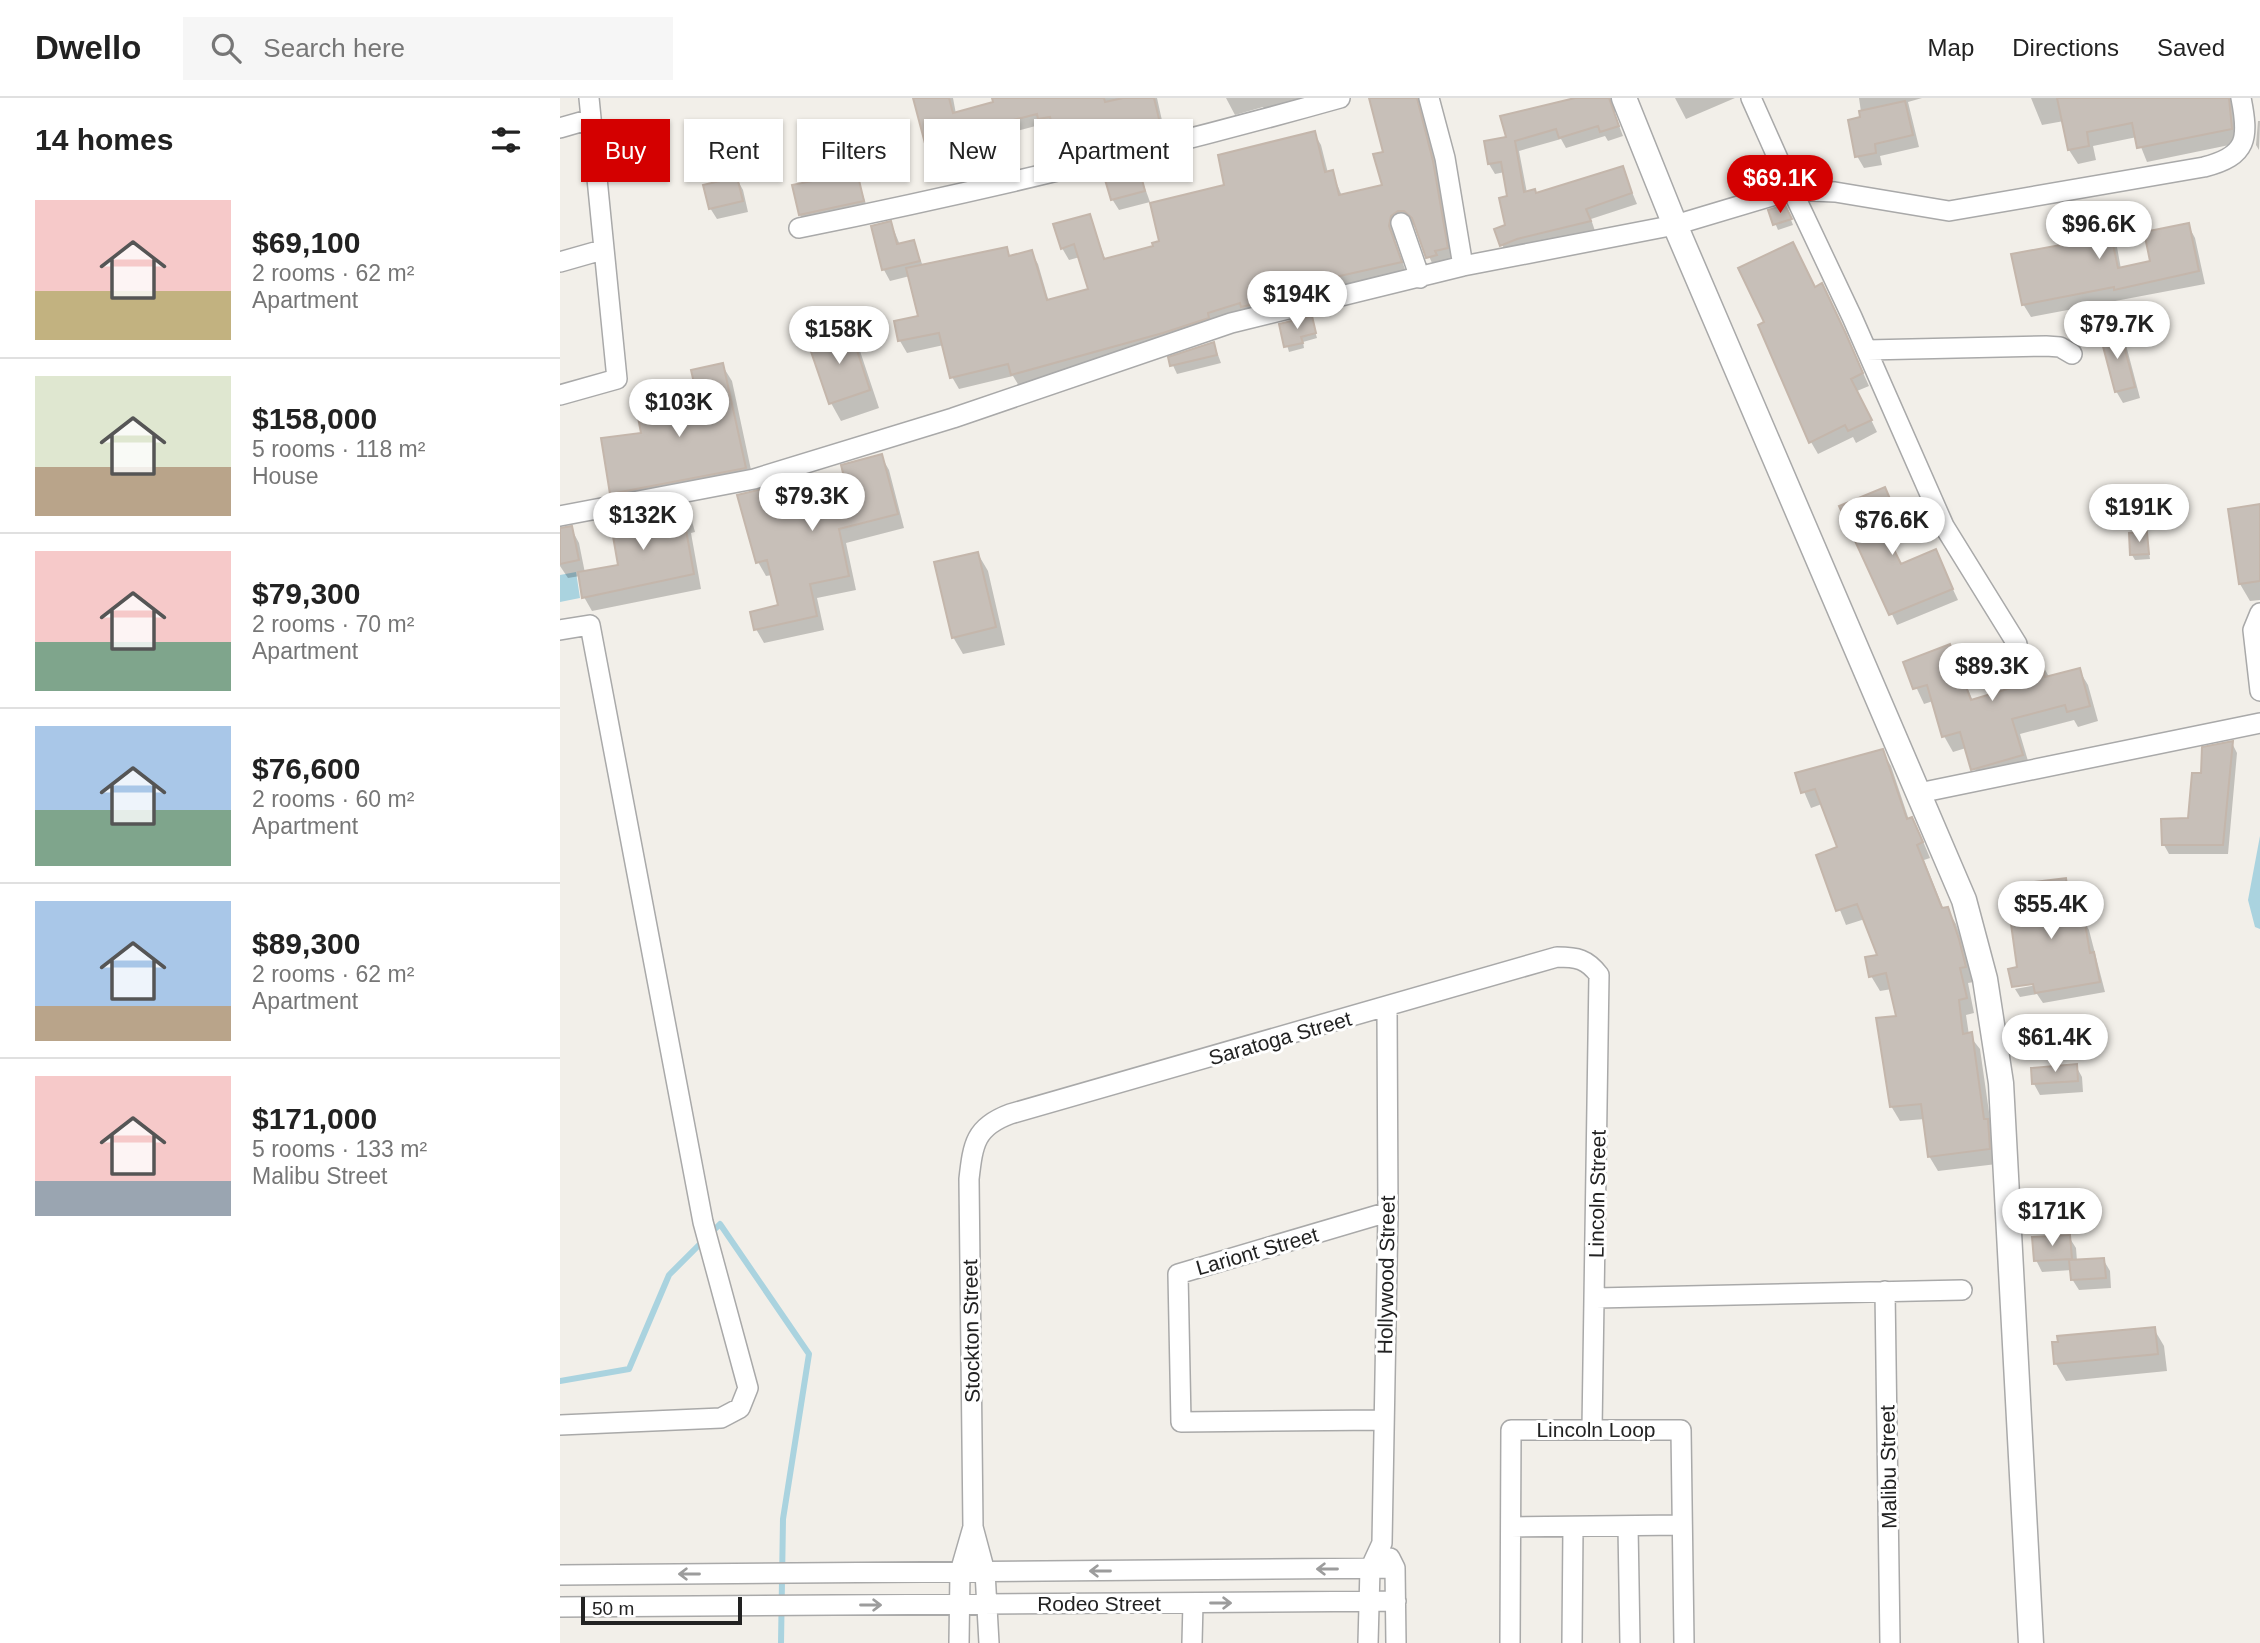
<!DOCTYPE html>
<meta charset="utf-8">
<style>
body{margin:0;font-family:Helvetica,sans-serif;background:#f6f6f6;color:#222;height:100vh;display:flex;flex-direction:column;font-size:26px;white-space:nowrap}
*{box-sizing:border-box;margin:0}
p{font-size:23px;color:#767676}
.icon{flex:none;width:38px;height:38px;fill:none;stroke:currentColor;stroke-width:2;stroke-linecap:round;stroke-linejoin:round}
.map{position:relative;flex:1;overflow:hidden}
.sheet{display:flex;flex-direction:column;background:#fff;width:560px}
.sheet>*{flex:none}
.guide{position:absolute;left:21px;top:21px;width:665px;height:63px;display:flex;gap:14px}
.scale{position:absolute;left:21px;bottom:18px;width:161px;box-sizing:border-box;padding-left:7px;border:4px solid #222;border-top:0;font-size:19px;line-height:24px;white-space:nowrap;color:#222;-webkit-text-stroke:5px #fff;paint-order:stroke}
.price{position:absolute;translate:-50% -60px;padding:0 16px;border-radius:24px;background:#fff;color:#222;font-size:23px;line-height:46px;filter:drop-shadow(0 2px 4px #0008)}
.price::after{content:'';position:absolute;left:50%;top:42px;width:21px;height:16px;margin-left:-10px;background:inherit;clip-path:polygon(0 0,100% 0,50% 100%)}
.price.on{background:#d40000;color:#fff}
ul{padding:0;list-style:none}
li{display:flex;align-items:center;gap:21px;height:175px;padding:0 35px}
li+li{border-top:2px solid #e0e0e0}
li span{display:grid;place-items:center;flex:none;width:196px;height:140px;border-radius:0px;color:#555}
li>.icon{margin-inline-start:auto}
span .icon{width:84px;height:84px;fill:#fffc;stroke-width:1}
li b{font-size:30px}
h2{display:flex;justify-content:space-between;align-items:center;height:84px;padding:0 35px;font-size:30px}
.tag{padding:0 24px;border-radius:0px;background:#fff;box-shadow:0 2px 5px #0004;font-size:24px;line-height:63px}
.tag.on{background:#d40000;color:#fff}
header{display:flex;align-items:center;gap:42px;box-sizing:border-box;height:98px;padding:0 35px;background:#fff;border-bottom:2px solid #e0e0e0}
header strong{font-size:33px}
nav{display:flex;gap:38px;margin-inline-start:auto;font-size:24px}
.search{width:490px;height:63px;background:#f6f6f6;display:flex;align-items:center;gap:18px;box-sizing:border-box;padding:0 24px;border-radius:0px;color:#767676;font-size:26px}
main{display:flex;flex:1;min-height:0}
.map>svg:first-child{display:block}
</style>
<header>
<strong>Dwello</strong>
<div class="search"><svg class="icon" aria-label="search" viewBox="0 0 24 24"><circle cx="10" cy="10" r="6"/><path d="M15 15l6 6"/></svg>Search here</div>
<nav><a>Map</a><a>Directions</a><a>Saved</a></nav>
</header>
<main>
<section class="sheet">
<h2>14 homes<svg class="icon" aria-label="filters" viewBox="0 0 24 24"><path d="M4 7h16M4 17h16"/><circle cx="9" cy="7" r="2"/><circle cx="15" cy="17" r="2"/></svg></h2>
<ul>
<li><span style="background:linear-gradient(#f6c9c9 65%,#c2b280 0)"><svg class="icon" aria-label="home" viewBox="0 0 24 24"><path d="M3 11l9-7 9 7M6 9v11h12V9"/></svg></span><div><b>$69,100</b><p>2 rooms · 62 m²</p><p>Apartment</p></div></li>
<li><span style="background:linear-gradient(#dfe7d0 65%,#b9a48a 0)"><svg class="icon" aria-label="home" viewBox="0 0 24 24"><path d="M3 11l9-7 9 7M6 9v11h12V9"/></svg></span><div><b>$158,000</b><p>5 rooms · 118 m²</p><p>House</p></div></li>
<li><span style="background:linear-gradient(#f6c9c9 65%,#7fa58c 0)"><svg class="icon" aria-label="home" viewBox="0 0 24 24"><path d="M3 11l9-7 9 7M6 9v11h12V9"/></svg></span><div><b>$79,300</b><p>2 rooms · 70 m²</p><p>Apartment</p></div></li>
<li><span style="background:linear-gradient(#a9c7e8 60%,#7fa58c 0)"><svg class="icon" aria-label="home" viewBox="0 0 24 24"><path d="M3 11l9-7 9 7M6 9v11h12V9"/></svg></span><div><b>$76,600</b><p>2 rooms · 60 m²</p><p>Apartment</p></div></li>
<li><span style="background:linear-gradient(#a9c7e8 75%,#b9a48a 0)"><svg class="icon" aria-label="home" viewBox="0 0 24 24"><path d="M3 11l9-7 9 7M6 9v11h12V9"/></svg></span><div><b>$89,300</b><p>2 rooms · 62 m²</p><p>Apartment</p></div></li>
<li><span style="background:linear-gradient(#f6c9c9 75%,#9aa5b1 0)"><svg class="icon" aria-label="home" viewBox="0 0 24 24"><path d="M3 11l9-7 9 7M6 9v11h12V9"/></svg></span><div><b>$171,000</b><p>5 rooms · 133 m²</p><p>Malibu Street</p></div></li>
</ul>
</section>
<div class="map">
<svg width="1700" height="1545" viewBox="0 0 1700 1545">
<rect width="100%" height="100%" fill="#f2efe9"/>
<path fill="#aad3df" d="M 16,474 L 20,500 L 0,504 L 0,477 Z
M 1700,738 L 1700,831 L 1695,829 L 1688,802 Z"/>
<path fill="#0003" d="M 356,0 L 393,0 L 396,16 L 435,5 L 434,0 L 597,0 L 605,36 L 507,70 L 501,59 L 494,30 L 486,32 L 483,26 L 430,40 L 432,46 L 375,63 L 369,52 Z
M 666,0 L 755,0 L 709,19 L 703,9 L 675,17 Z
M 811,0 L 863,0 L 863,17 L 879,76 L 893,162 L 875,172 L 856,128 L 845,125 L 838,130 L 835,142 L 847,177 L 459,288 L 453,278 L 399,291 L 392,279 L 384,247 L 347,255 L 340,243 L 360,219 L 350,178 L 330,183 L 324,172 L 313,129 L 331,125 L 340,147 L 353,144 L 363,168 L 446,150 L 451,160 L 471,154 L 478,166 L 489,204 L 530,192 L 520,159 L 509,162 L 502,150 L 529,118 L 546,163 L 595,149 L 666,89 L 754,35 L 761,47 L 768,75 L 772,74 L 782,98 L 824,89 L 825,55 Z
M 1019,0 L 1055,0 L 1055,17 L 1063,38 L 1048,43 L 1045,38 L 1006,50 L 1001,41 L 959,53 L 967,95 L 977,97 L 1062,70 L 1077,106 L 1031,121 L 1035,133 L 947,158 L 936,132 L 947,128 L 949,100 L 945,74 L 935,76 L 929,66 L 948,41 L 942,19 L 980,8 L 982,12 Z
M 1115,0 L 1175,0 L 1126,21 Z
M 1299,0 L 1362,0 L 1348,4 L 1359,49 L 1320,58 L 1322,67 L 1304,70 L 1297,58 L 1302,21 Z
M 1471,0 L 1675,0 L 1679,45 L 1587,64 L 1577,39 L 1533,48 L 1536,62 L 1518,66 L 1509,52 L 1504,23 L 1482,27 Z
M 1698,23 L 1700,23 L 1699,52 L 1696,47 Z
M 577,68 L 590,104 L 559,112 L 552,101 Z
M 296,76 L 308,112 L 245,125 L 240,117 Z
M 177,81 L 183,92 L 188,114 L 157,121 L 150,110 Z
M 1210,113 L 1228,114 L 1233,127 L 1218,132 Z
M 1545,115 L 1553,127 L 1561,171 L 1592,164 L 1628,127 L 1635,140 L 1645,186 L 1471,219 L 1463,206 L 1508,147 Z
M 1255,190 L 1269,199 L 1309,288 L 1297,293 L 1317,334 L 1296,345 L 1293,339 L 1258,356 L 1251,344 Z
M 751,220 L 757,240 L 743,244 L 744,250 L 729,254 L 721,227 Z
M 289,233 L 299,250 L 319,310 L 281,323 L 271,305 Z
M 1559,235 L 1566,247 L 1580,300 L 1563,305 L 1556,293 Z
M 654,246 L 661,265 L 617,276 L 610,261 Z
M 162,267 L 172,283 L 194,386 L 60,411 L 51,395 L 83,336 L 140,303 Z
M 321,358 L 329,372 L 344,430 L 286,445 L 296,492 L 257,500 L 264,532 L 204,545 L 196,531 L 221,508 L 212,477 L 206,478 L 198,464 L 205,392 L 209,399 L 286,380 Z
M 1324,391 L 1338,419 L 1321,427 L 1341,468 L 1375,453 L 1398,502 L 1337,527 L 1282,409 Z
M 1700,408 L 1700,502 L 1690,503 L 1680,486 Z
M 124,409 L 132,423 L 135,434 L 131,435 L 141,491 L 32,513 L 24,499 L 20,478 L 8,480 L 0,468 L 0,432 L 11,430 L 19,445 L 25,475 L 60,468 Z
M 1586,436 L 1590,461 L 1575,462 L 1572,457 Z
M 418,456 L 428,473 L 445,547 L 403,556 L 393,539 Z
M 1390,549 L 1413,603 L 1457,590 L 1480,562 L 1489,579 L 1519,572 L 1528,587 L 1538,623 L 1518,629 L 1514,622 L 1460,636 L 1471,673 L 1422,687 L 1406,650 L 1393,654 L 1384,638 L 1373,603 L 1364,606 L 1345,565 Z
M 1672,645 L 1677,655 L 1668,756 L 1609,756 L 1604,747 L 1630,722 Z
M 1322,653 L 1331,668 L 1349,722 L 1360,736 L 1370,760 L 1364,762 L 1384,812 L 1387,811 L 1396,826 L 1407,858 L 1414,884 L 1408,885 L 1414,915 L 1406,917 L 1409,937 L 1420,951 L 1431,1028 L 1436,1037 L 1437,1066 L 1378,1073 L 1369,1058 L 1365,1021 L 1340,1023 L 1331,1008 L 1338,919 L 1332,891 L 1320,893 L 1311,878 L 1320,858 L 1305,821 L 1286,827 L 1258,758 L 1279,750 L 1262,706 L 1251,710 L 1237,677 Z
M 1505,782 L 1511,792 L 1515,823 L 1523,821 L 1529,832 L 1545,894 L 1483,905 L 1477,896 L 1460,899 L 1455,891 L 1482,886 L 1481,882 L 1454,889 L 1465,826 Z
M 1516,968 L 1522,979 L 1523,994 L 1480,997 L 1474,986 Z
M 1509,1139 L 1516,1150 L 1517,1163 L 1543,1161 L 1550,1173 L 1551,1190 L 1519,1192 L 1512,1181 L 1512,1172 L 1482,1174 L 1476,1162 Z
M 1594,1231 L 1604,1248 L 1607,1273 L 1506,1283 L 1496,1266 Z"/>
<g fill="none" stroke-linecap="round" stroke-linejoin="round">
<path stroke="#aad3df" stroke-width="6" d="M 0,1283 L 69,1271 L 109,1177 L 160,1126 L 249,1256 L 223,1421 L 221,1545"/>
</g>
<path fill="#c7bfb8" stroke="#c4b6ab" stroke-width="2" d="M 353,0 L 389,0 L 393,15 L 433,4 L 432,0 L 544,0 L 545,4 L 563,0 L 594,0 L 600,25 L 572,33 L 574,42 L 499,60 L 490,19 L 478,21 L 477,16 L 426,29 L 427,35 L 367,53 Z
M 809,0 L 857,0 L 873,63 L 888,150 L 875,153 L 877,157 L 866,160 L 852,120 L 844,113 L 838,113 L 831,118 L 829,128 L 842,164 L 762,182 L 764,189 L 681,209 L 680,205 L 648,215 L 649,220 L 603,235 L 451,277 L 448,266 L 390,280 L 379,235 L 338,243 L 334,223 L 358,218 L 346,170 L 447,149 L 449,158 L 472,152 L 487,202 L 528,191 L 514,146 L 501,151 L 493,126 L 530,116 L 544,161 L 593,148 L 592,145 L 599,143 L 590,105 L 664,87 L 658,57 L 755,33 L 765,74 L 773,72 L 779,97 L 822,87 L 813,56 L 823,54 Z
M 1015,0 L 1049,0 L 1059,28 L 1040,34 L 1038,28 L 999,40 L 996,31 L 955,43 L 964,94 L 975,91 L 976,95 L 1063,68 L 1072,95 L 1026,111 L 1031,123 L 957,141 L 940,148 L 934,131 L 945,127 L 939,100 L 947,98 L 941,64 L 928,66 L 924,43 L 946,39 L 940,18 Z
M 1497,0 L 1669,0 L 1672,31 L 1577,50 L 1572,25 L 1527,34 L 1529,48 L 1508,52 Z
M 1345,3 L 1353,37 L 1315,46 L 1316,55 L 1295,59 L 1288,22 L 1300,19 L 1299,13 Z
M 578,66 L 585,93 L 551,102 L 543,75 Z
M 297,74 L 304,103 L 239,117 L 232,87 Z
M 177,79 L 183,103 L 149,111 L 143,87 Z
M 1225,107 L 1232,121 L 1213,127 L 1208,112 Z
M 1546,113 L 1558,170 L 1590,163 L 1584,134 L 1629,125 L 1639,173 L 1554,192 L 1554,189 L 1462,207 L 1451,156 L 1506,146 L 1500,121 Z
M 331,123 L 337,146 L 354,142 L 360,163 L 322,172 L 311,128 Z
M 1233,144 L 1255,189 L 1262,185 L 1286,236 L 1303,275 L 1291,281 L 1312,322 L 1288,333 L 1285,327 L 1249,345 L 1198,227 L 1204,224 L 1178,170 Z
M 752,218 L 756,235 L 741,239 L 743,245 L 724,249 L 719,226 Z
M 290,231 L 310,292 L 269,306 L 248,245 Z
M 1560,233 L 1575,289 L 1555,294 L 1540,237 Z
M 654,244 L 657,257 L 610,268 L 608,259 Z
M 163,265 L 186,370 L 50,396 L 41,340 L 81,335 L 77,314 L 138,302 L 131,272 Z
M 322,356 L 338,416 L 279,431 L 289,478 L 250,486 L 257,518 L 194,532 L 190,514 L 218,507 L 207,462 L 196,465 L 177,397 L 206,390 L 207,398 L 284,379 L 281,367 Z
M 1325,389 L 1333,408 L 1316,415 L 1341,466 L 1376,451 L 1393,491 L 1329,517 L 1279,408 Z
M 1700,406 L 1700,483 L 1679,486 L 1668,411 Z
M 125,407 L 128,420 L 124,421 L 134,476 L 22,500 L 18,474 L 58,467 L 50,421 Z
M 12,428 L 19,462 L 0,466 L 0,430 Z
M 1587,434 L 1589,456 L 1570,457 L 1569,435 Z
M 418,454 L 436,529 L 392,540 L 374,464 Z
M 1390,546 L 1411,602 L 1454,589 L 1449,568 L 1481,560 L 1485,579 L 1520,570 L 1530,608 L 1507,614 L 1505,607 L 1452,621 L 1463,657 L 1411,672 L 1400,634 L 1382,639 L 1367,587 L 1353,591 L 1343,564 Z
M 1673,643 L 1663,747 L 1602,747 L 1601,721 L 1628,720 L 1632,675 L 1641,675 L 1642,649 Z
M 1323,651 L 1347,721 L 1352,719 L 1363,744 L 1357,747 L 1382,810 L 1388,809 L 1399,841 L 1406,869 L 1400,870 L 1407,900 L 1399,902 L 1403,936 L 1412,934 L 1424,1021 L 1428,1021 L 1430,1051 L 1368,1059 L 1361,1006 L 1330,1009 L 1316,920 L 1336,918 L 1326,875 L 1309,879 L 1305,859 L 1317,857 L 1297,806 L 1276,813 L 1256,757 L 1277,749 L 1255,691 L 1241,695 L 1235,675 Z
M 1506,780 L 1511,821 L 1524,819 L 1530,855 L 1534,854 L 1540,884 L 1475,895 L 1473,886 L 1452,889 L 1448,871 L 1457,869 L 1451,826 L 1463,824 L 1458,786 Z
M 1517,966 L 1518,983 L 1472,986 L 1471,970 Z
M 1510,1137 L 1512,1161 L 1474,1163 L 1472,1139 Z
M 1544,1160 L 1546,1180 L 1511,1182 L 1509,1162 Z
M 1595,1229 L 1598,1256 L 1494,1266 L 1492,1244 L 1498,1244 L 1497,1238 Z"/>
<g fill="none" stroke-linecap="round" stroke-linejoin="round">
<defs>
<path id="minor" d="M 869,0 L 885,60 L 903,168
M 0,30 L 31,21
M 841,125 L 860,180
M 239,130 C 421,93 602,50 780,0
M 0,164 L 42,152
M 1307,252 L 1486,248 L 1500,249 L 1512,256
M 0,297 L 57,281 L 29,0
M 0,418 L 194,381 L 393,320 L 671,225 L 903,168 L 1115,127 L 1232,92 L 1191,0
M 1700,515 L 1693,532 L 1700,593
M 0,532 L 30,527 L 143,1124 L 188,1290 L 180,1310 L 161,1320 L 0,1327
M 1457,546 L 1384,428 L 1292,219 L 1232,92 L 1275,94 L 1389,113 L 1644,69 C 1688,58 1689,40 1681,0
M 1359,695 L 1700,625
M 1325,1193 L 1330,1545
M 1036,1200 L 1402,1192
M 822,1322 L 621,1324 L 618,1176 L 828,1114
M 1068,1428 L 1070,1545
M 951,1429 L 1122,1427
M 830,1460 L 835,1470 L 836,1545
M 0,1477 L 835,1470
M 0,1509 L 836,1503
M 399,1545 L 400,1474 L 413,1429
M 429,1545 L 425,1474 L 413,1429 L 409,1081 C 413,1046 415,1029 450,1016 L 997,859 C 1017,859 1027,861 1039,877 L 1032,1331
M 632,1545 L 633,1505
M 808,1545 L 810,1471 L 822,1445 L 828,1114 L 827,910
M 950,1545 L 951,1332 L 1121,1332 L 1124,1545
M 1012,1545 L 1013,1429"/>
<path id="tertiary" d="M 1064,0 L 1115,127 L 1404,802 L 1425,881 L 1441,985 L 1471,1545"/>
</defs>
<use href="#minor" stroke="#a9a9a9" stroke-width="22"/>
<use href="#tertiary" stroke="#a9a9a9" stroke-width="27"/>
<use href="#minor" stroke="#fff" stroke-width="19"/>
<use href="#tertiary" stroke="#fff" stroke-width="24"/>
</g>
<defs><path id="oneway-shaft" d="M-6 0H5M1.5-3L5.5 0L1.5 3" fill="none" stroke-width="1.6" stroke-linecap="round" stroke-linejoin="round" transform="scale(1.75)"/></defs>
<g stroke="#9c9c9c">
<use href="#oneway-shaft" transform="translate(767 1471) rotate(180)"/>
<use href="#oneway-shaft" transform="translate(540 1473) rotate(180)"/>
<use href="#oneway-shaft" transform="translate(129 1476) rotate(180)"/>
<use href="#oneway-shaft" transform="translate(661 1505)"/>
<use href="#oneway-shaft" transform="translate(311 1507)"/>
</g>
<g text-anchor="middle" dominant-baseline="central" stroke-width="6" stroke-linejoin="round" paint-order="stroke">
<g font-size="21" fill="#222" stroke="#fff">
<text transform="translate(720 940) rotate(-16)">Saratoga Street</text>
<text transform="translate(1037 1096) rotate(-89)">Lincoln Street</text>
<text transform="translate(697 1153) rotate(-16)">Lariont Street</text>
<text transform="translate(826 1177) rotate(-89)">Hollywood Street</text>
<text transform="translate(411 1233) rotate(-91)">Stockton Street</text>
<text x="1036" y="1331">Lincoln Loop</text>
<text transform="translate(1328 1369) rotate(-91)">Malibu Street</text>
<text x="539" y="1505">Rodeo Street</text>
</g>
</g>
</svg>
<div class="scale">50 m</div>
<b class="price on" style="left:1220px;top:117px">$69.1K</b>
<b class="price" style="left:1539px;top:163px">$96.6K</b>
<b class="price" style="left:737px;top:233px">$194K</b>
<b class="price" style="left:1557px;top:263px">$79.7K</b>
<b class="price" style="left:279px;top:268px">$158K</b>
<b class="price" style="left:119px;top:341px">$103K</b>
<b class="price" style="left:252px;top:435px">$79.3K</b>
<b class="price" style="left:1579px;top:446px">$191K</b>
<b class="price" style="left:83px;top:454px">$132K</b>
<b class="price" style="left:1332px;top:459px">$76.6K</b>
<b class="price" style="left:1432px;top:605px">$89.3K</b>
<b class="price" style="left:1491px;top:843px">$55.4K</b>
<b class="price" style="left:1495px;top:976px">$61.4K</b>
<b class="price" style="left:1492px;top:1150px">$171K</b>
<div class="guide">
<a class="tag on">Buy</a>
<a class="tag">Rent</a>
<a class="tag">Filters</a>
<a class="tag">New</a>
<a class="tag">Apartment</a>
</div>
</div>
</main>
